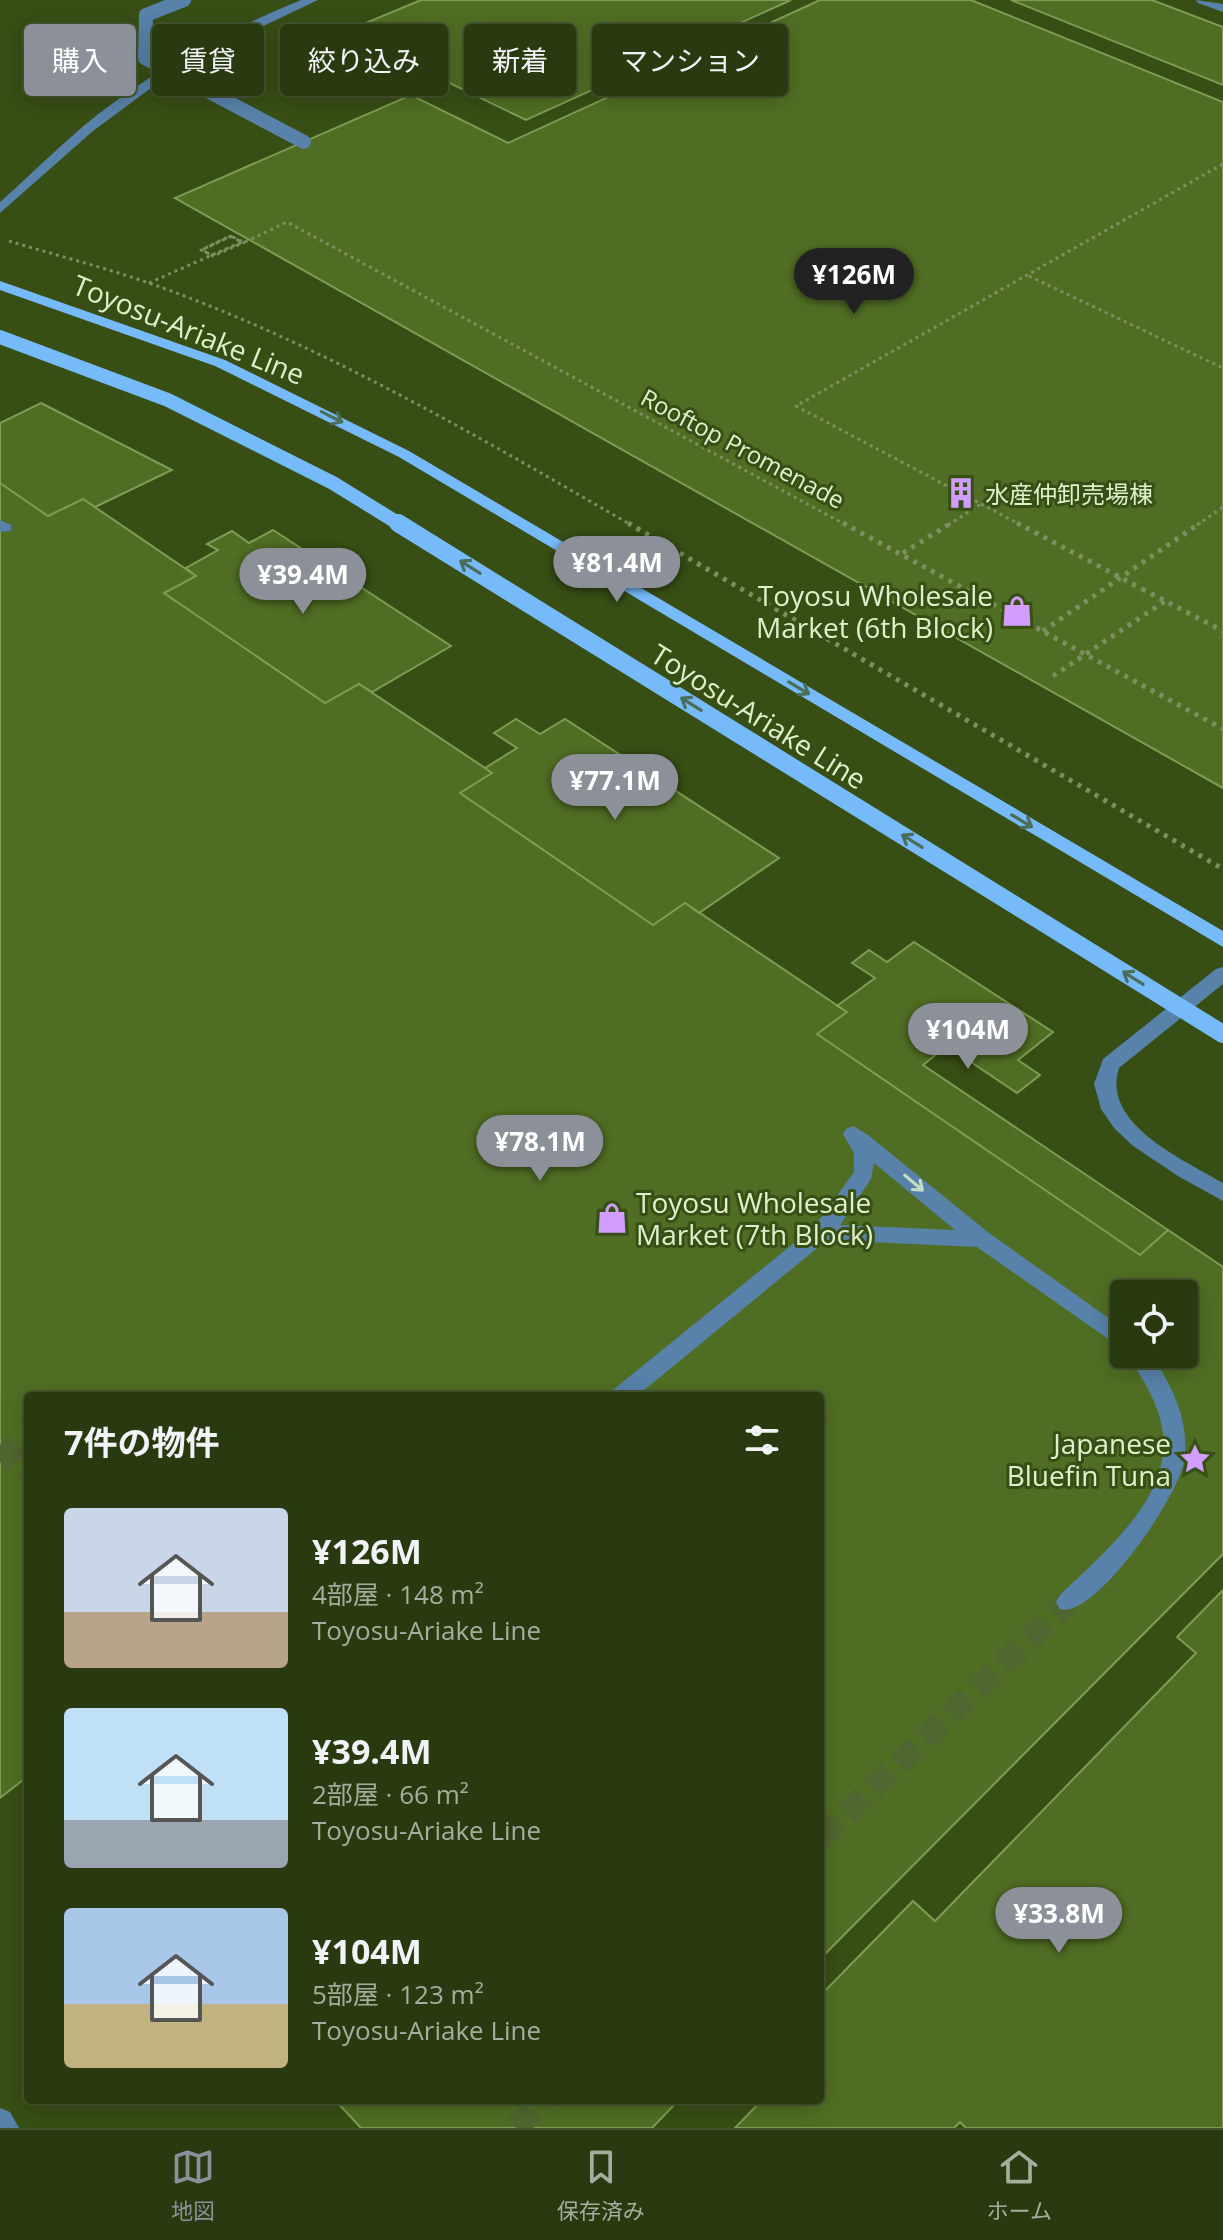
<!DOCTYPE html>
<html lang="ja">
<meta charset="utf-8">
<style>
body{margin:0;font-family:"Open Sans","Noto Sans JP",sans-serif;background:#314119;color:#f1f3f6;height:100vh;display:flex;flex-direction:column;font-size:30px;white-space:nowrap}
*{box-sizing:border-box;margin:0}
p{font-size:26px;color:#a5ad9f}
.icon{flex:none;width:44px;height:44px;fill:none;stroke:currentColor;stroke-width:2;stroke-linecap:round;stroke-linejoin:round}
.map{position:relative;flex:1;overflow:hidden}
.details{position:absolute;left:24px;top:1392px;width:800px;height:712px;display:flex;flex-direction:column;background:#293a10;border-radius:8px;box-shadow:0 4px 20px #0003,0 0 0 2px #455430}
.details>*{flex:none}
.hud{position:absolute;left:24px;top:24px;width:800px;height:72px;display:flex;gap:16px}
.buttons{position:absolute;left:1110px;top:1280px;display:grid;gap:16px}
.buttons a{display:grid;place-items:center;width:88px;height:88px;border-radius:8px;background:#293a10;box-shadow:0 4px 20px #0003,0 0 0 2px #455430;font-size:40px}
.price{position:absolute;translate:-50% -68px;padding:0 18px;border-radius:28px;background:#8c9099;color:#fff;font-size:26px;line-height:52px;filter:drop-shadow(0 2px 4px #0008)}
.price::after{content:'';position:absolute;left:50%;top:48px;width:24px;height:18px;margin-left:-12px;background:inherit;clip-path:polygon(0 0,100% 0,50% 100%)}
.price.active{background:#222;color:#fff}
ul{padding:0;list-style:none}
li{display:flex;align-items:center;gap:24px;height:200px;padding:0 40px}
li span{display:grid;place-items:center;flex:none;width:224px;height:160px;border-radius:8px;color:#555}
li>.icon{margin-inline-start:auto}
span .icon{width:96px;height:96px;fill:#fffc;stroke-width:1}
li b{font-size:34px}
h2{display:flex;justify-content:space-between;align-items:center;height:96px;padding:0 40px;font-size:34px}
.chip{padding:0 28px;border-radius:8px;background:#293a10;box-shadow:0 4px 20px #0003,0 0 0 2px #455430;font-size:28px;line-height:72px}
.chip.active{background:#8c9099;color:#fff}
.tabs{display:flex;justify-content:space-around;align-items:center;height:112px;border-top:2px solid #455430;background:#293a10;font-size:22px;color:#a5ad9f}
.tabs a{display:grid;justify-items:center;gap:4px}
.tabs .active{color:#8c9099}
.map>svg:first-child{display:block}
</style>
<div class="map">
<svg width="1223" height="2128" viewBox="0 0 1223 2128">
<rect width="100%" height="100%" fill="#374e15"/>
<path fill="#506e23" stroke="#7d9d53" stroke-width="2" fill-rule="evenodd" d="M 421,0 L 791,0 L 526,120 L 344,32 Z
M 820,0 L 971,0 L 1223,102 L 1223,788 L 175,198 L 411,95 L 508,143 Z
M 1011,0 L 1152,0 L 1223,27 L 1223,85 Z
M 41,403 L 172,470 L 95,507 L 83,499 L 48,516 L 0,483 L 0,423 Z
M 0,483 L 48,516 L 83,499 L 196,576 L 164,593 L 325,703 L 359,684 L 485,768 L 492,773 L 460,793 L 653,925 L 685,903 L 847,1012 L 817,1034 L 1140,1255 L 1168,1230 L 1223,1267 L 1223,1554 L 820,1959 L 820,1396 L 28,1396 L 28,1776 L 0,1798 ZM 1124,1294 L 1184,1294 L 1184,1354 L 1124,1354 Z
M 273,530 L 451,646 L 372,692 L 359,684 L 325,703 L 164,593 L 196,576 L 186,568 L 218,550 L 207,544 L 232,531 L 249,543 Z
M 516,719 L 540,734 L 565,719 L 779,858 L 699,913 L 685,903 L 653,925 L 460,793 L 492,773 L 485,768 L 517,748 L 494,733 Z
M 914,942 L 1053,1032 L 1018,1060 L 1040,1075 L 1017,1093 L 947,1046 L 923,1065 L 1168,1230 L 1140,1255 L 817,1034 L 847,1012 L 837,1006 L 875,978 L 852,963 L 869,950 L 887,962 Z
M 1223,1590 L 1223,2128 L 966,2128 L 960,2122 L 954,2128 L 735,2128 L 762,2100 L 820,2100 L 820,2040 L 823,2037 L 820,2035 L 820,1996 L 913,1901 L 935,1921 L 1196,1653 L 1177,1637 Z
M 335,2100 L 679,2100 L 652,2128 L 361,2128 Z"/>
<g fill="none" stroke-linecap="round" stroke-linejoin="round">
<path stroke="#506630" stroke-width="24" stroke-dasharray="24 12" stroke-linecap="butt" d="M 0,1445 L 28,1473
M 820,1838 L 1068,1602
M 516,2128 L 545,2100"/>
<path stroke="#7b905f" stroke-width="3" stroke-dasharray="3 4" stroke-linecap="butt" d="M 230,236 L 242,242 L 212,255 L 201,250 Z
M 9,241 C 55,255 103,267 149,283 C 319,343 476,435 631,525
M 245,242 L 287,222 L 846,525
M 212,255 L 243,242 L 231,236
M 1029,276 L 1223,368
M 149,283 L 212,255
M 948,525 L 981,504
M 1021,525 L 796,406 L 1223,164
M 1197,525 L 1223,507"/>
<path stroke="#7b905f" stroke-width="5" stroke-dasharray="4 6" stroke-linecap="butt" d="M 628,523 L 1223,869
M 843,523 L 1223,729
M 1017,523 L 1097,565
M 903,553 L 951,523
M 1142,589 L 1223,631
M 1043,631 L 1200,523
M 1053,676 L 1165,601"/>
<path fill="#5882a9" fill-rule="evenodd" d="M 301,0 L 318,0 L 234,40 L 155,85 L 93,131 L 0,213 L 0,202 C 33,173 63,142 97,115 C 159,67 228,30 301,0 Z
M 1196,0 L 1223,4 L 1223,12 L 1198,3 Z
M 0,520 L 11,525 L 11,531 L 0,532 Z
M 1223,967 L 1223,984 L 1119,1068 C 1101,1124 1183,1159 1223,1183 L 1223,1201 L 1178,1176 L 1133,1146 L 1114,1128 L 1101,1109 L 1094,1084 L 1103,1059 L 1216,969 Z
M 853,1126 L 868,1135 L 989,1233 L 1124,1329 L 1124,1350 L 977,1247 L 827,1240 L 637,1396 L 610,1396 L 613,1390 L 815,1226 L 854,1172 L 854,1153 L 843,1134 L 846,1129 ZM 874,1163 L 955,1230 L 840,1225 L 871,1179 Z
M 1128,1354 L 1151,1354 C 1172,1387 1188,1416 1185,1456 C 1183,1493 1093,1621 1060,1609 L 1056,1602 L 1060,1595 C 1104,1552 1175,1496 1162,1427 C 1157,1399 1141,1378 1128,1354 Z
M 0,2108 L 10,2112 L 19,2128 L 0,2128 Z"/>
<path fill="#76bafa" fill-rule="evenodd" d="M 0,281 L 225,360 L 409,451 L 1223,931 L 1223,947 L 399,457 L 215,366 L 0,290 Z"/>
<path stroke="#7b905f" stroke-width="3" stroke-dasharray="3 4" stroke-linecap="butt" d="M 231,236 L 202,250 L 213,256 L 245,242"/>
<path stroke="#7b905f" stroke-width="5" stroke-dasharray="4 6" stroke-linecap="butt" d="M 1097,565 L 1142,589"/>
<path stroke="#5882a9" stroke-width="14" d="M 184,0 L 146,15 L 145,58 L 304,142"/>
<path stroke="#76bafa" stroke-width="14" d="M 0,337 L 168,400 L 333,483 L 401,525"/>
<path stroke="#76bafa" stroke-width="18" d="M 398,523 L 1223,1034"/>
</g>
<defs><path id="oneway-shaft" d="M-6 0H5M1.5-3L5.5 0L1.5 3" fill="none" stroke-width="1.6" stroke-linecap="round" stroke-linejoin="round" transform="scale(2)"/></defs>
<g stroke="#4a6e5a">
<use href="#oneway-shaft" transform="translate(332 417) rotate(27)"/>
<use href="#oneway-shaft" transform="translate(470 567) rotate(-148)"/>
<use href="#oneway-shaft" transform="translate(799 688) rotate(31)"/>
<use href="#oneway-shaft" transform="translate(691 704) rotate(-148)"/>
<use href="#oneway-shaft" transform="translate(1022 821) rotate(31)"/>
<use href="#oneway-shaft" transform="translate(912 841) rotate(-148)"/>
<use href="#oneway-shaft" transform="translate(1133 978) rotate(-148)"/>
</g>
<use stroke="#c4dbc4" href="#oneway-shaft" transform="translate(914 1183) rotate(40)"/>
<defs>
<symbol id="building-bare" viewBox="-9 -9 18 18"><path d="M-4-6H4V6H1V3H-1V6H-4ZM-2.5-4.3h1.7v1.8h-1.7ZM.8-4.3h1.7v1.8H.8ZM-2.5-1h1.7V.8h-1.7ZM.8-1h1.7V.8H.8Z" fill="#d19dfe" stroke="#374e15" stroke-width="2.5" paint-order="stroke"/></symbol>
<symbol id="shop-bare" viewBox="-9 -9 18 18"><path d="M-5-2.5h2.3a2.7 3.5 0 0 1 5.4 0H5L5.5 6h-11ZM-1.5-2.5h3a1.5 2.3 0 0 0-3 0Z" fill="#d19dfe" stroke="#374e15" stroke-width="2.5" paint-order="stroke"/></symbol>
<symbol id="sight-bare" viewBox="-9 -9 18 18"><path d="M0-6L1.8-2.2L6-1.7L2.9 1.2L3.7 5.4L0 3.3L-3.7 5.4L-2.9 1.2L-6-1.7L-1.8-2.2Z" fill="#d19dfe" stroke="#374e15" stroke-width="2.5" paint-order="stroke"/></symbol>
</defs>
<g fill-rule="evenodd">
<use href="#building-bare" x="939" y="471" width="44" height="44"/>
<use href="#shop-bare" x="995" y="589" width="44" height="44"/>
<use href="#shop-bare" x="590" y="1196" width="44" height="44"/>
<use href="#sight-bare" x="1173" y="1437" width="44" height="44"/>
</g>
<g text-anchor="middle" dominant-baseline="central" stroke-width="6" stroke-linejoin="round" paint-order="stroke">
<g font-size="24" fill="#dff1cb" stroke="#374e15">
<text transform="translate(743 448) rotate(28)">Rooftop Promenade</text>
</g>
<g font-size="24" fill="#dff1cb" stroke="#374e15" text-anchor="start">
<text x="985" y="493">水産仲卸売場棟</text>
</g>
<g font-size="28" fill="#dff1cb" stroke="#374e15">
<text transform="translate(189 329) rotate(22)">Toyosu-Ariake Line</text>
<text transform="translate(759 716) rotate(32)">Toyosu-Ariake Line</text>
</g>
<g font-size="28" fill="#dff1cb" stroke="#374e15" text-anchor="end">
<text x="993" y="595">Toyosu Wholesale<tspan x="993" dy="32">Market (6th Block)</tspan></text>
<text x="636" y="1202" text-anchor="start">Toyosu Wholesale<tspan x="636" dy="32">Market (7th Block)</tspan></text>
<text x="1171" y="1443">Japanese<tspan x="1171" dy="32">Bluefin Tuna</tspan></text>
</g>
</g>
</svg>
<div class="buttons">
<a><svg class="icon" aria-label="locate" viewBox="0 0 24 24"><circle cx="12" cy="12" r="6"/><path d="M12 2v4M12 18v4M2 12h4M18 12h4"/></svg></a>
</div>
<b class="price active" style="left:854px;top:316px">¥126M</b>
<b class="price" style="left:617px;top:604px">¥81.4M</b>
<b class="price" style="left:303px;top:616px">¥39.4M</b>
<b class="price" style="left:615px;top:822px">¥77.1M</b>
<b class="price" style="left:968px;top:1071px">¥104M</b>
<b class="price" style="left:540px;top:1183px">¥78.1M</b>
<b class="price" style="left:1059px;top:1955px">¥33.8M</b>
<div class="hud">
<a class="chip active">購入</a>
<a class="chip">賃貸</a>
<a class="chip">絞り込み</a>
<a class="chip">新着</a>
<a class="chip">マンション</a>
</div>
<section class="details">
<h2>7件の物件<svg class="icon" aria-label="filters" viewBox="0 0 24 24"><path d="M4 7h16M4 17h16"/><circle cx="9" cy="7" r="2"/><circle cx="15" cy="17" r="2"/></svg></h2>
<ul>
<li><span style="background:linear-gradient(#c9d6e8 65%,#b9a48a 0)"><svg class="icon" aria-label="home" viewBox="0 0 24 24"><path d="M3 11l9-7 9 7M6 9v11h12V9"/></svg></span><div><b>¥126M</b><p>4部屋 · 148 m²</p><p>Toyosu-Ariake Line</p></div></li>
<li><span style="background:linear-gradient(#bfe0f5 70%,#9aa5b1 0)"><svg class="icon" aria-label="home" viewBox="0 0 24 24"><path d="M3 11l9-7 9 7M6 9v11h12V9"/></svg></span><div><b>¥39.4M</b><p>2部屋 · 66 m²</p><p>Toyosu-Ariake Line</p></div></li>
<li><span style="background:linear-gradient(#a9c7e8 60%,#c2b280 0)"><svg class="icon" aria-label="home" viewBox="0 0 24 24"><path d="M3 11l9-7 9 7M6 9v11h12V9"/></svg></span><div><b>¥104M</b><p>5部屋 · 123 m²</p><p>Toyosu-Ariake Line</p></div></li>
</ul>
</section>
</div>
<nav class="tabs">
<a class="active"><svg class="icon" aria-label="map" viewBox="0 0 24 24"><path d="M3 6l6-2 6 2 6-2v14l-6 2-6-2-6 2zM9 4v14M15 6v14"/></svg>地図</a>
<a><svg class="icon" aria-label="saved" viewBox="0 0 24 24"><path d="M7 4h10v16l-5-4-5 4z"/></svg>保存済み</a>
<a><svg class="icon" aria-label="home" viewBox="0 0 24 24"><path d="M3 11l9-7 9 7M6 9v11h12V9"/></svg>ホーム</a>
</nav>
